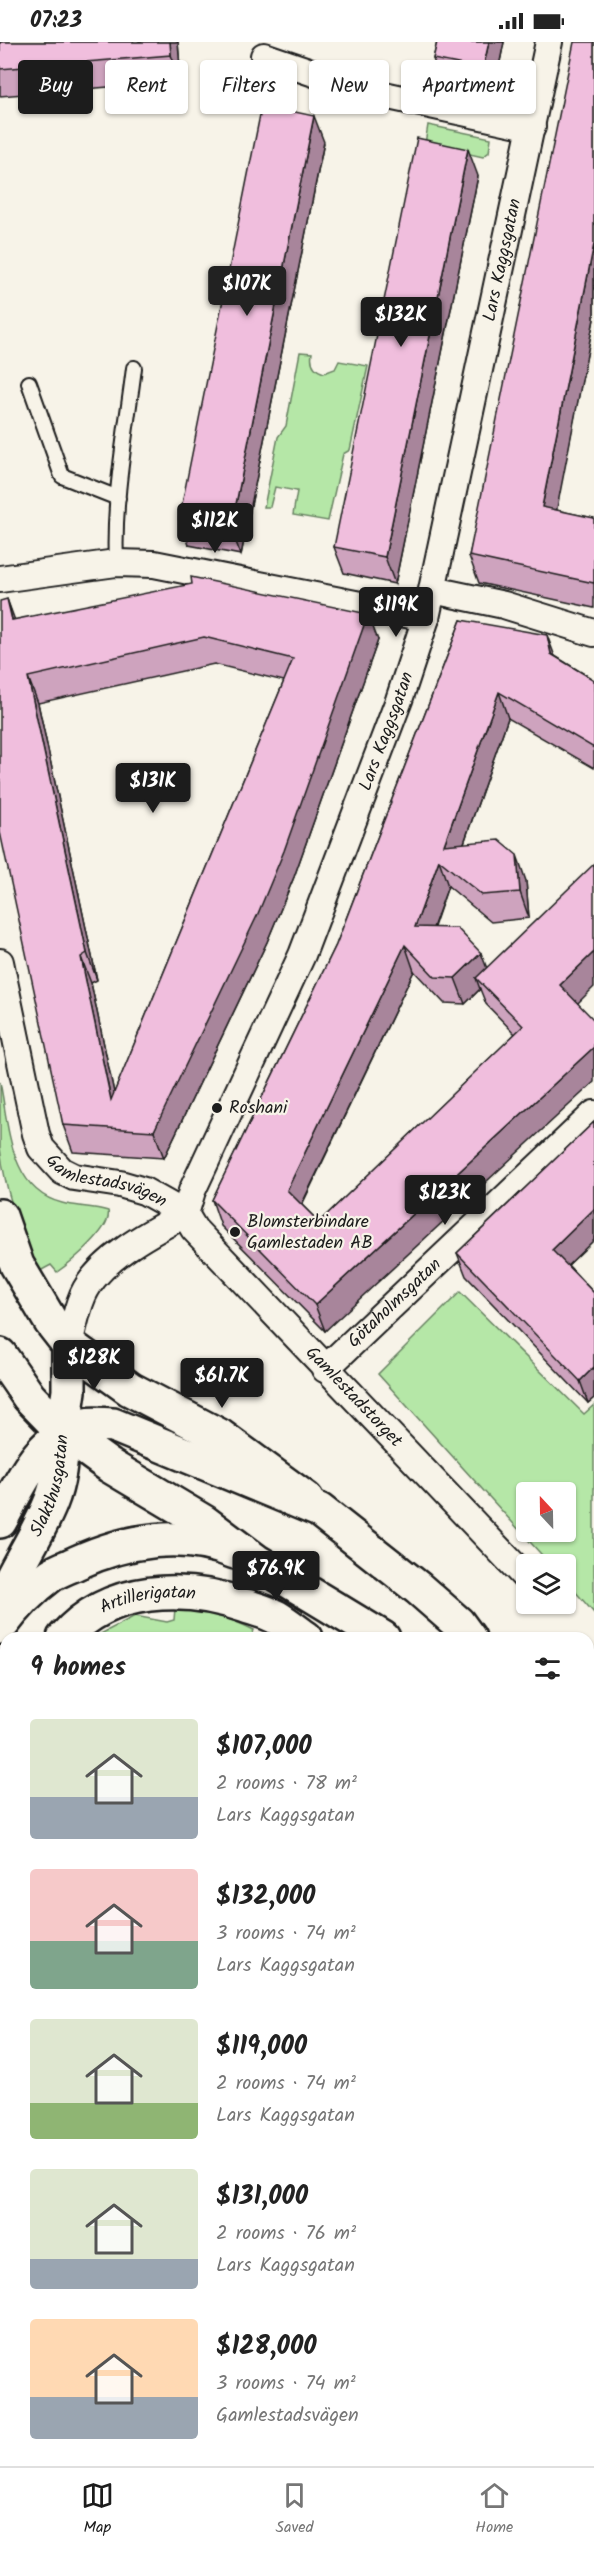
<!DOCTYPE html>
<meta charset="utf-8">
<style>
body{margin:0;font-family:Kalam,sans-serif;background:#f2f2f2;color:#222;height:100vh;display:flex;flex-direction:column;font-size:22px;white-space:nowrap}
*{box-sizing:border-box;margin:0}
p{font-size:20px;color:#767676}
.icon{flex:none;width:33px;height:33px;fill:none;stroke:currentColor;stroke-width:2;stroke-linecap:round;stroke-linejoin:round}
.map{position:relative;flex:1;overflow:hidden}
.drawer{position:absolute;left:0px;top:1590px;width:594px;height:834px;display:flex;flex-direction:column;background:#fff;border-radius:18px 18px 0 0;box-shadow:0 2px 4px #0004}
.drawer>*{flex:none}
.top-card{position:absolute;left:18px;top:18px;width:558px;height:54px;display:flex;gap:12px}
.needle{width:39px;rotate:338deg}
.fabs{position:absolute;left:516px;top:1440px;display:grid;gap:12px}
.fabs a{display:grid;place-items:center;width:60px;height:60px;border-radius:6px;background:#fff;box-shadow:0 2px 4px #0004;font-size:30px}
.price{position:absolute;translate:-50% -51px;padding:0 14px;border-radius:6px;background:#1c1c1c;color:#fff;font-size:20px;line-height:39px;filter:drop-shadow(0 2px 3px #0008)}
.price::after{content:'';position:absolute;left:50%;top:36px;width:18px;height:14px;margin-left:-9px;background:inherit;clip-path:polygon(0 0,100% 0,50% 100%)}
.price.current{background:#222;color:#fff}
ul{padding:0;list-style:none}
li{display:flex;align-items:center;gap:18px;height:150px;padding:0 30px}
li span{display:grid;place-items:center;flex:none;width:168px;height:120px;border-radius:6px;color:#555}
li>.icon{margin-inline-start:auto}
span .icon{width:72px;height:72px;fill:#fffc;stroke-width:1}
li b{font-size:26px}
h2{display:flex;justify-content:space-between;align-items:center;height:72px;padding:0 30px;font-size:26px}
.pill{padding:0 21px;border-radius:6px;background:#fff;box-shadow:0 2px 4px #0004;font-size:21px;line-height:54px}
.pill.current{background:#1c1c1c;color:#fff}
.status{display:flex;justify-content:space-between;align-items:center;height:42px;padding:0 30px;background:#fff;direction:ltr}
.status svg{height:16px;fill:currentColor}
.tab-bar{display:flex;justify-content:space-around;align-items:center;height:84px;border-top:2px solid #e0e0e0;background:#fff;font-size:16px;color:#767676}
.tab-bar a{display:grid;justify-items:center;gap:3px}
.tab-bar .current{color:#1c1c1c}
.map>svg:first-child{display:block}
</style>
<div class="status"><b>07:23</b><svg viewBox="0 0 49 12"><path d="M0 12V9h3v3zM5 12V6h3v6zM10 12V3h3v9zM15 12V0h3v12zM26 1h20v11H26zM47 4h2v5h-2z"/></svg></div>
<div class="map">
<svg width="594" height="2424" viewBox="0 0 594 2424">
<rect width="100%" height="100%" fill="#f7f3e8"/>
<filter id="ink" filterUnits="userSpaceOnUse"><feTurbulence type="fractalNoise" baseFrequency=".0167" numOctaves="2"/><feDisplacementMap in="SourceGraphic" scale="12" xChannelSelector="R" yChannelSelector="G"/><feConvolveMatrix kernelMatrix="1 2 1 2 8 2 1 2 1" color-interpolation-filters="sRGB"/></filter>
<g filter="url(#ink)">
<path fill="#b5e7a7" stroke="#688262" stroke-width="1.5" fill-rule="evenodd" d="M 428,83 L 491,96 L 489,110 L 483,115 L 425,102 Z
M 300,310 L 312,311 C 310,322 314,328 324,331 L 335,327 L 339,319 L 368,324 L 350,408 L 343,412 L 328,479 L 293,473 L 297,449 L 275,445 L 270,465 L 264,465 L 278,395 L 286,384 Z
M 0,1040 C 9,1084 9,1148 62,1161 C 77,1165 93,1164 108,1169 C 113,1186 70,1221 57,1230 L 51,1223 L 40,1229 C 20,1192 5,1148 0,1106 C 0,1084 0,1062 0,1040 Z
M 460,1250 L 584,1372 L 594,1363 L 594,1571 L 566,1539 L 566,1522 L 550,1522 L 378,1332 ZM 566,1450 L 566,1490 L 526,1490 L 526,1450 Z
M 175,1566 C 204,1568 228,1575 254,1588 L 251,1596 L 93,1596 L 135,1574 L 167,1580 L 174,1578 Z"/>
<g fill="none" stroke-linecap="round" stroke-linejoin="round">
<defs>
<path id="service" d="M 29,341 L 62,434 L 118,456
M 116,521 C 113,456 126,391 134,326"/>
<g id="minor">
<path d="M 264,14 L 370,50 L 532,85"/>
<path d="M 0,537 L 116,521 L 154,522 L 426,576"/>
<path d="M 433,548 L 504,563 L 594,591"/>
<path id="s1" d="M 0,920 L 36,1092 L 41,1106 L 62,1129 L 74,1135 L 120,1142 L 144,1149 L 185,1172 L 194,1187 L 526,1536"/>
<path id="s2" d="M 69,1303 C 73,1286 76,1269 83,1253 C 99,1217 151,1190 185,1172 L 192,1149 L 302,913 L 399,658 L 426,576 L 549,0"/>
<path id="s3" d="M 325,1327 L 594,1072"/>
<path d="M 0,2106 L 4,1958 L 2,1875 L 3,1791 L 1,1777"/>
<path d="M 588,2200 L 594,2193"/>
<path d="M 0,2266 L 6,2269"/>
<path d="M 330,2424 L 337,2418"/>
</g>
<path id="tertiary" d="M 0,1174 L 17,1223 L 51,1280 L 69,1303 L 130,1347 L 220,1394 L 306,1457
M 0,1313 L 29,1355 L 63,1390
M 63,1390 L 69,1349 L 69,1303"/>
<g id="secondary">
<path d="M 63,1390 L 110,1424 L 204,1480 L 256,1519 L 383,1596"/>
<path d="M 0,1479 C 21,1441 39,1394 85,1383 C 93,1381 104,1383 113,1383 L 319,1468 L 418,1546 L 458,1581 L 469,1596"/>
<path id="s4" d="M 0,1561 C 15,1526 37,1495 51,1460 C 60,1438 61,1413 63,1390"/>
<path d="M 0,1585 C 14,1566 32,1547 51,1533 C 59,1528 68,1525 76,1521 C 126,1498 183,1488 235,1510"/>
<path id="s5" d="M 64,1596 C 109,1544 185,1542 246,1564 C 255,1567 267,1570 276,1575 C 286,1581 296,1589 306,1596"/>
<path d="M 588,1754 L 594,1762"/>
<path d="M 0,1758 L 6,1765"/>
<path d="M 0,1790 L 6,1794"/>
<path d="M 588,1818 L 594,1814"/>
<path d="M 588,1924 L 594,1937"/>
</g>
</defs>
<use href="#service" stroke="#1c1c1c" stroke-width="18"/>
<use href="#minor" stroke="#1c1c1c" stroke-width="30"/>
<use href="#tertiary" stroke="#1c1c1c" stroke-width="38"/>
<use href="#secondary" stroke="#1c1c1c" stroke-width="38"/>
<use href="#service" stroke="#f7f3e8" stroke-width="14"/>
<use href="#minor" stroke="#f7f3e8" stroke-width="26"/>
<use href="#tertiary" stroke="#f7f3e8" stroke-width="33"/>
<use href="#secondary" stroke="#f7f3e8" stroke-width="33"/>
<path stroke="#1c1c1c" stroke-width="1.5" d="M 588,2096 L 594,2091
M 588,2119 L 594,2113
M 0,2321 L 6,2323
M 0,2343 L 6,2346
M 169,2418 L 197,2424
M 223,2424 L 248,2418
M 254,2424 L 262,2418
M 282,2424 L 289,2418"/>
</g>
<path fill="#cea3be" stroke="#1c1c1c" stroke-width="1.5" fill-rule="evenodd" d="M 0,0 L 178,0 L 181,39 L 0,54 Z
M 437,0 L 504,0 L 493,54 L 443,44 L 433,17 Z
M 594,0 L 594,277 L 556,468 L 594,476 L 594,566 L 479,541 L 469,514 Z
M 324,100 L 241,513 L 189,503 L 179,477 Z
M 478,134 L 395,542 L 344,531 L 334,505 Z
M 7,557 L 14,578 L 378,598 L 294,835 L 267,900 L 164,1116 L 73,1110 L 63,1083 ZM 214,622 L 284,639 L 114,1051 L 91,941 L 97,938 L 38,661 Z
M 461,578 L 555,614 L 594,638 L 594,726 L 508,676 L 464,801 L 526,839 L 529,876 L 491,880 L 448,844 L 434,885 L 486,926 L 578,961 L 325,1289 L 221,1184 L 212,1158 L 336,903 ZM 414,929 L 444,961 L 465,962 L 480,947 L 486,962 L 515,992 L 319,1180 L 302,1163 Z
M 594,1080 L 594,1198 L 568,1223 L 594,1251 L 594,1356 L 588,1361 L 466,1234 L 457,1211 Z
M 6,2350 L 6,2418 L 0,2409 L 0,2364 Z
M 6,2418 L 161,2418 L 163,2424 L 11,2424 Z
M 345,2418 L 487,2418 L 490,2424 L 347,2424 Z"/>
<path fill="#a8859b" stroke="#1c1c1c" stroke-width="1.5" d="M 170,0 L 178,0 L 181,39 L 171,13 Z
M 489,0 L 504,0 L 493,54 L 483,27 Z
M 314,74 L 324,100 L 241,513 L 231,487 Z
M 468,107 L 478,134 L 395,542 L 385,515 Z
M 594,202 L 594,277 L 552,492 L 542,465 Z
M 7,557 L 17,584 L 12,578 Z
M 368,572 L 378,598 L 294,835 L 267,900 L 164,1116 L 154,1089 Z
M 547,593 L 557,620 L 551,612 Z
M 28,635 L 38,661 L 97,938 L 87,911 Z
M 499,650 L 508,676 L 454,829 L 444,803 Z
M 517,813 L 526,839 L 529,876 L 520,850 Z
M 439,818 L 448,844 L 424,911 L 415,885 Z
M 405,903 L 414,929 L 296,1174 L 287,1148 Z
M 594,910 L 594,945 L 570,969 L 560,943 Z
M 481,911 L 491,937 L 476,936 L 480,947 L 465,962 L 455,936 Z
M 81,915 L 91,941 L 121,1084 L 111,1058 Z
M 594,1005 L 594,1040 L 325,1289 L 315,1263 Z
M 594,1167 L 594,1198 L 561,1230 L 552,1208 Z
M 594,1325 L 594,1356 L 588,1361 L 580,1339 Z
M 159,2418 L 161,2418 L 163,2424 L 152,2424 Z"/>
<path fill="#f0bedd" stroke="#1c1c1c" stroke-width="1.5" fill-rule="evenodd" d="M 0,0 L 170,0 L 171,13 L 0,27 Z
M 437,0 L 489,0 L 483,27 L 433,17 Z
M 574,0 L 594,0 L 594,202 L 542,465 L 594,476 L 594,541 L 469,514 Z
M 262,63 L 314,74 L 231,487 L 179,477 Z
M 417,96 L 468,107 L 385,515 L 334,505 Z
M 191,535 L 368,572 L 284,809 L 257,874 L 154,1089 L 63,1083 L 0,790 L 0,559 L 7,557 L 12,578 L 192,542 ZM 204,595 L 293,617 L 111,1058 L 81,915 L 87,911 L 28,635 Z
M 461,578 L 547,593 L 551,612 L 594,638 L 594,706 L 499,650 L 444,803 L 499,798 L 517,813 L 520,850 L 482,853 L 439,818 L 415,885 L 457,886 L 481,911 L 455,936 L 435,935 L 405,903 L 287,1148 L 319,1180 L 523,984 L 476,936 L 594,822 L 594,910 L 560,943 L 594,978 L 594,1005 L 315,1263 L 212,1158 L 336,903 Z
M 594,1080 L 594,1167 L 552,1208 L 594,1251 L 594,1325 L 580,1339 L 457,1211 Z
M 6,2350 L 6,2403 L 0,2395 L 0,2364 Z
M 19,2418 L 159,2418 L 152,2424 L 24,2424 Z
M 351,2418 L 483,2418 L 473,2424 L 356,2424 Z"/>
</g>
<g fill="#1c1c1c" stroke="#f7f3e8" stroke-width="2">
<circle cx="217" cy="1066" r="6"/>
<circle cx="235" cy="1190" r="6"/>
</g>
<g text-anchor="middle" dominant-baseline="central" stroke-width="4.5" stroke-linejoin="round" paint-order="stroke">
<g font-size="18" fill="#1c1c1c" stroke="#f7f3e8">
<text stroke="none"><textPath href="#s2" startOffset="1194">Lars Kaggsgatan</textPath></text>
<text stroke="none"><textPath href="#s2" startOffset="708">Lars Kaggsgatan</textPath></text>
<text stroke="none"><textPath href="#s1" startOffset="267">Gamlestadsvägen</textPath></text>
<text stroke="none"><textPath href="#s3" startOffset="96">Götaholmsgatan</textPath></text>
<text stroke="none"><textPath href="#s1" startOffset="603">Gamlestadstorget</textPath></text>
<text stroke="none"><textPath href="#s4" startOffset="129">Slakthusgatan</textPath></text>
<text stroke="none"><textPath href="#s5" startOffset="96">Artillerigatan</textPath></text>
</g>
<g font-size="18" fill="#1c1c1c" stroke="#f7f3e8" text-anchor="start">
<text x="229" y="1066">Roshani</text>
<text x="247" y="1180">Blomsterbindare<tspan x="247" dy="21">Gamlestaden AB</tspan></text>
</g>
</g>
</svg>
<div class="fabs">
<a><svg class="needle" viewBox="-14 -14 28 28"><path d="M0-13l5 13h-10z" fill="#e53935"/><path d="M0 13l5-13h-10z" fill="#767676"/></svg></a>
<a><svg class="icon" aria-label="layers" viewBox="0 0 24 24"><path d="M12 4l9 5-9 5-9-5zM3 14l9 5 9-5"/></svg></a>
</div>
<b class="price current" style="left:247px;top:275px">$107K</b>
<b class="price" style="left:401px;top:306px">$132K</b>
<b class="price" style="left:215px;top:512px">$112K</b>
<b class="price" style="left:396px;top:596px">$119K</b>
<b class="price" style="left:153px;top:772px">$131K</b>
<b class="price" style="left:445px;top:1184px">$123K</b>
<b class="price" style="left:94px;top:1349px">$128K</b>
<b class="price" style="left:222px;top:1367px">$61.7K</b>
<b class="price" style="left:276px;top:1560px">$76.9K</b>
<div class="top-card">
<a class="pill current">Buy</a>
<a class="pill">Rent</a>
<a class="pill">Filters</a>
<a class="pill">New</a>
<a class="pill">Apartment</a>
</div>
<section class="drawer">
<h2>9 homes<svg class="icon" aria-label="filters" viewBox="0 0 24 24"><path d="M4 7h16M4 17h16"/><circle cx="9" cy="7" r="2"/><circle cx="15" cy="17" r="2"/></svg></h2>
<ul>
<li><span style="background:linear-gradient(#dfe7d0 65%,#9aa5b1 0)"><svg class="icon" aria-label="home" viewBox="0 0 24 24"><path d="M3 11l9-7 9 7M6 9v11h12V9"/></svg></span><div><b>$107,000</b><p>2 rooms · 78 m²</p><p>Lars Kaggsgatan</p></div></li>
<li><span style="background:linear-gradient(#f6c9c9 60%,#7fa58c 0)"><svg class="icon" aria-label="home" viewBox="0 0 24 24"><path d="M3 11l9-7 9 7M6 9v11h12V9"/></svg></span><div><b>$132,000</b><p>3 rooms · 74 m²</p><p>Lars Kaggsgatan</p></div></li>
<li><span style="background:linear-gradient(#dfe7d0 70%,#8fb573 0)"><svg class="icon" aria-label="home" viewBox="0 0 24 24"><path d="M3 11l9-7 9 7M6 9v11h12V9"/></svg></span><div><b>$119,000</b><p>2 rooms · 74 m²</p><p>Lars Kaggsgatan</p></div></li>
<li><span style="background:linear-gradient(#dfe7d0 75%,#9aa5b1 0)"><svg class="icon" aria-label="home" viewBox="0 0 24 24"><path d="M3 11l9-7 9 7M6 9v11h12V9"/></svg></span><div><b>$131,000</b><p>2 rooms · 76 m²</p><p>Lars Kaggsgatan</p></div></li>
<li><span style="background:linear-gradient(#ffd9b3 65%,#9aa5b1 0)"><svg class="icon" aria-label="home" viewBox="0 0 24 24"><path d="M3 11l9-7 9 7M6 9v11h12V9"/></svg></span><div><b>$128,000</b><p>3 rooms · 74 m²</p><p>Gamlestadsvägen</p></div></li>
</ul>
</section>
</div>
<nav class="tab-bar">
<a class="current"><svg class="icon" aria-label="map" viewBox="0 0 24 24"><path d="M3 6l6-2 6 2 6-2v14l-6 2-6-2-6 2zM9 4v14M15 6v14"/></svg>Map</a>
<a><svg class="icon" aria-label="saved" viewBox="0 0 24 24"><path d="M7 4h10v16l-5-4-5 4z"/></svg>Saved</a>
<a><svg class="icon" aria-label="home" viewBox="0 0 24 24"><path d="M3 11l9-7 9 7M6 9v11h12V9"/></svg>Home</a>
</nav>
